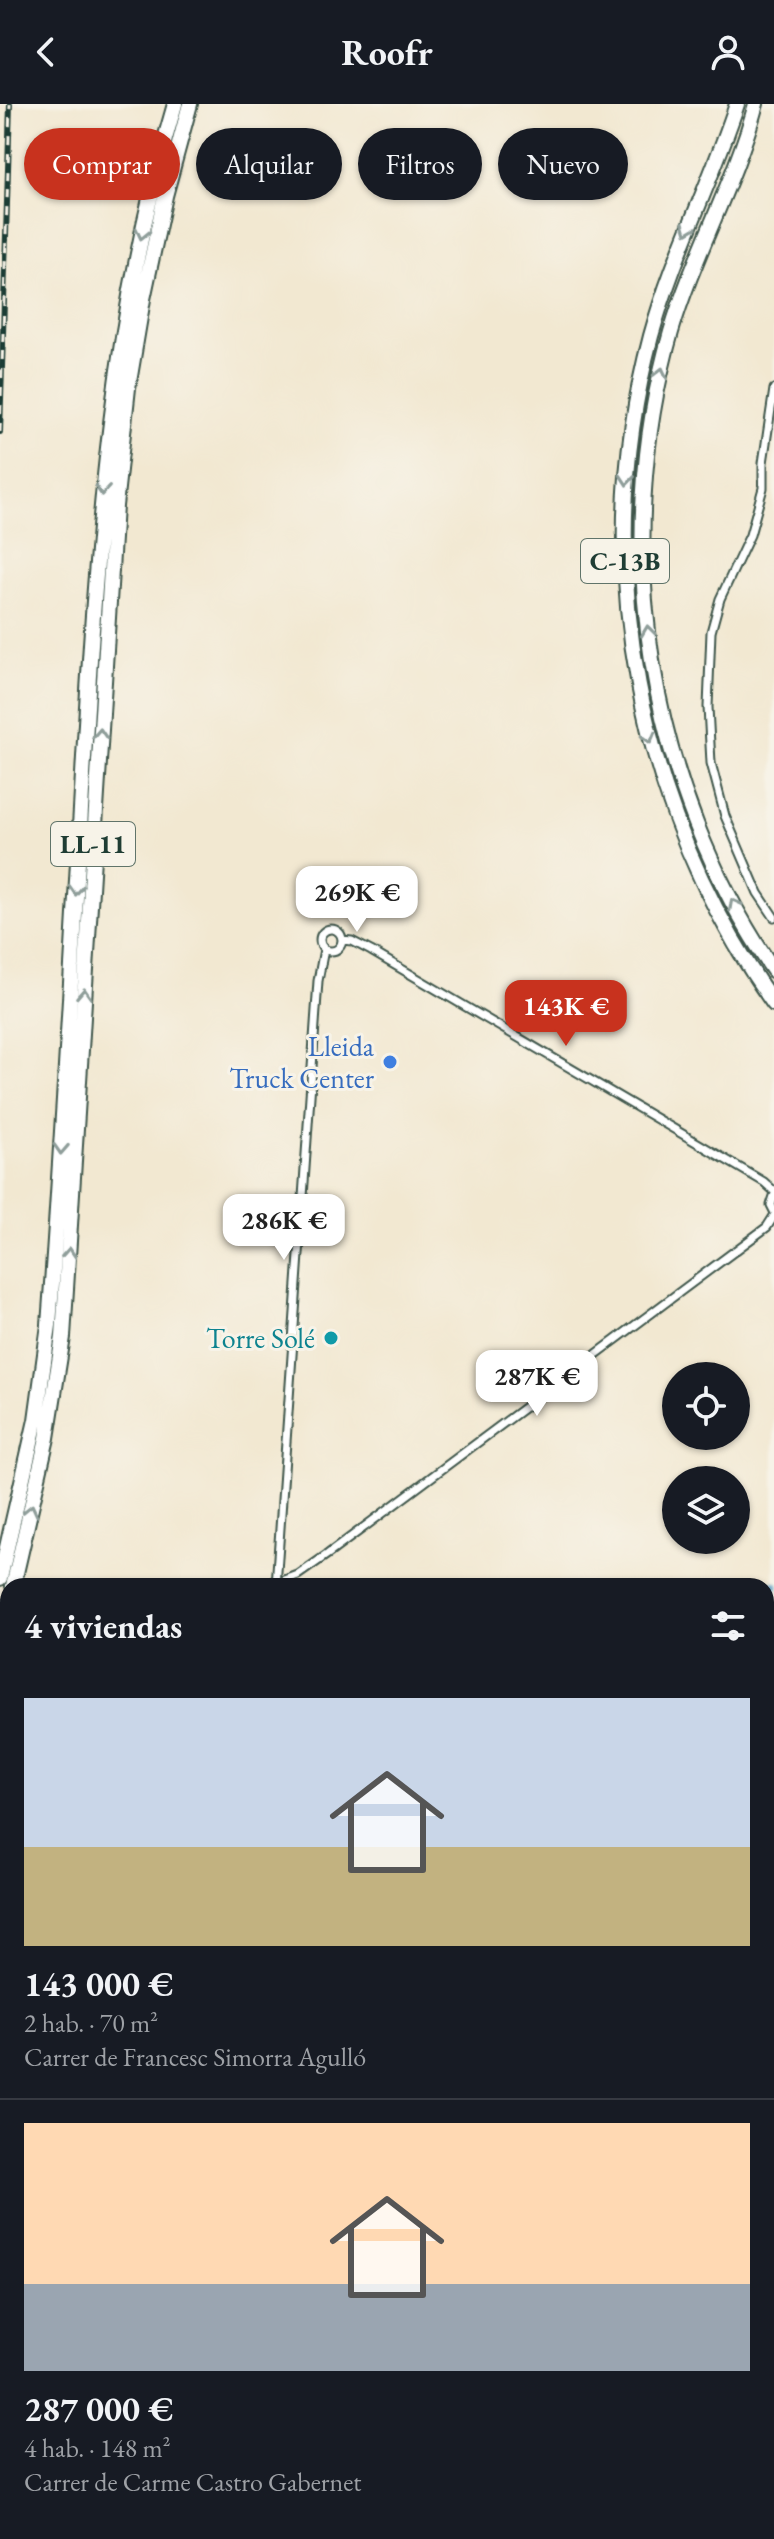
<!DOCTYPE html>
<html lang="es">
<meta charset="utf-8">
<style>
body{margin:0;font-family:"EB Garamond",serif;background:#20242c;color:#f1f3f6;height:100vh;display:flex;flex-direction:column;font-size:30px;white-space:nowrap}
*{box-sizing:border-box;margin:0}
p{font-size:26px;color:#9ea1a6}
.icon{flex:none;width:44px;height:44px;fill:none;stroke:currentColor;stroke-width:2;stroke-linecap:round;stroke-linejoin:round}
.map{position:relative;flex:1;overflow:hidden}
.panel{position:absolute;left:0px;top:1474px;width:774px;height:962px;display:flex;flex-direction:column;background:#171b24;border-radius:24px 24px 0 0;box-shadow:0 2px 6px #0004}
.panel>*{flex:none}
.guide{position:absolute;left:24px;top:24px;width:726px;height:72px;display:flex;gap:16px}
.buttons{position:absolute;left:662px;top:1258px;display:grid;gap:16px}
.buttons a{display:grid;place-items:center;width:88px;height:88px;border-radius:50%;background:#171b24;box-shadow:0 2px 6px #0004;font-size:40px}
.price{position:absolute;translate:-50% -68px;padding:0 18px;border-radius:16px;background:#fff;color:#222;font-size:26px;line-height:52px;filter:drop-shadow(0 2px 4px #0008)}
.price::after{content:'';position:absolute;left:50%;top:48px;width:24px;height:18px;margin-left:-12px;background:inherit;clip-path:polygon(0 0,100% 0,50% 100%)}
.price.current{background:#c8321e;color:#fff}
ul{padding:0;list-style:none}
li{display:grid;align-content:center;gap:16px;height:424px;padding:0 24px}
li+li{border-top:2px solid #363941}
li span{display:grid;place-items:center;height:248px;border-radius:0px;color:#555}
li>.icon{margin-inline-start:auto}
span .icon{width:144px;height:144px;fill:#fffc;stroke-width:1}
li b{font-size:34px}
h2{display:flex;justify-content:space-between;align-items:center;height:96px;padding:0 24px;font-size:34px}
.chip{padding:0 28px;border-radius:36px;background:#171b24;box-shadow:0 2px 6px #0004;font-size:28px;line-height:72px}
.chip.current{background:#c8321e;color:#fff}
header{display:flex;justify-content:space-between;align-items:center;height:104px;padding:0 24px;background:#171b24;font-size:36px;font-weight:700}
.map>svg:first-child{display:block}
</style>
<header><svg class="icon" aria-label="back" viewBox="0 0 24 24"><path d="M15 5l-7 7 7 7"/></svg>Roofr<svg class="icon" aria-label="person" viewBox="0 0 24 24"><circle cx="12" cy="8" r="4"/><path d="M4 21q1-7 8-7t8 7"/></svg></header>
<div class="map">
<svg width="774" height="2435" viewBox="0 0 774 2435">
<rect width="100%" height="100%" fill="#f7f3e8"/>
<filter id="ink" filterUnits="userSpaceOnUse"><feTurbulence type="fractalNoise" baseFrequency=".0125" numOctaves="2"/><feDisplacementMap in="SourceGraphic" scale="16" xChannelSelector="R" yChannelSelector="G"/><feConvolveMatrix kernelMatrix="1 2 1 2 8 2 1 2 1" color-interpolation-filters="sRGB"/></filter>
<filter id="wash" filterUnits="userSpaceOnUse"><feTurbulence type="fractalNoise" baseFrequency=".006" numOctaves="4" result="noise"/><feDisplacementMap in="SourceGraphic" scale="32" xChannelSelector="R" yChannelSelector="G"/><feGaussianBlur stdDeviation="1.8" result="paint"/><feColorMatrix in="noise" values="0 0 0 0 0 0 0 0 0 0 0 0 0 0 0 0 0 1.4 0 .05"/><feComposite in="paint" operator="in"/></filter>
<g filter="url(#wash)">
<rect width="100%" height="100%" fill="#f2e8d1"/>
<g fill="none" stroke-linecap="round" stroke-linejoin="round">
<path stroke="#58a2cf" stroke-width="9" d="M 766,1485 L 774,1482
M 0,2165 L 8,2140
M 0,2204 L 2,2217 L 0,2225"/>
</g>
</g>
<g filter="url(#ink)">
<g fill="none" stroke-linecap="round" stroke-linejoin="round">
<defs>
<path id="street" d="M 774,285 L 763,359 L 763,384 L 750,431 L 720,495 L 711,528 L 708,603 L 711,659 L 725,712 L 758,789 L 774,813
M320 836a11 11 0 1 1 22 0a11 11 0 1 1-22 0Z
M 342,836 L 352,837 L 371,847 L 764,1078 L 774,1087
M 774,1092 L 771,1101 L 774,1107
M 277,1479 L 298,1471 L 328,1450 L 767,1123 L 774,1112
M 276,1482 L 318,877 L 324,845
M 766,1639 L 774,1645
M 766,1884 L 774,1884
M 0,1961 L 8,1952
M 0,2003 L 8,1987
M 766,2035 L 774,2035
M 766,2183 L 774,2183
M 766,2344 L 774,2344
M 250,2428 L 250,2435
M 567,2428 L 567,2435
M 719,2428 L 719,2435
M 410,2435 L 410,2428"/>
<path id="highway" d="M 737,0 C 711,79 673,152 651,232 C 590,461 638,707 774,900
M 756,0 C 735,78 694,150 671,228 C 610,441 648,684 774,867
M 0,1474 L 36,1316 L 49,1221 C 63,1032 73,843 84,653 C 97,432 111,213 175,0
M 13,1482 L 47,1334 L 63,1233 L 115,402 L 128,284 L 143,195 L 165,92 L 190,0
M 0,1534 L 8,1501
M 0,1643 L 8,1646
M 0,1677 L 8,1670"/>
</defs>
<use href="#street" stroke="#3f574c" stroke-width="11"/>
<use href="#highway" stroke="#3f574c" stroke-width="18"/>
<use href="#street" stroke="#fff" stroke-width="7"/>
<use href="#highway" stroke="#fff" stroke-width="14"/>
<defs>
<path id="rail" d="M 0,328 L 10,0"/>
</defs>
<use href="#rail" stroke="#1f3d34" stroke-width="6"/>
<use href="#rail" stroke="#f7f3e8" stroke-width="3" stroke-dasharray="9" stroke-linecap="butt"/>
</g>
<defs><path id="oneway-chevron" d="M-2-3.5L2.5 0L-2 3.5" fill="none" stroke-width="1.6" stroke-linecap="round" stroke-linejoin="round" transform="scale(2)"/></defs>
<g stroke="#8f9e9a">
<use href="#oneway-chevron" transform="translate(688 125) rotate(112)"/>
<use href="#oneway-chevron" transform="translate(142 130) rotate(103)"/>
<use href="#oneway-chevron" transform="translate(661 269) rotate(-77)"/>
<use href="#oneway-chevron" transform="translate(627 376) rotate(95)"/>
<use href="#oneway-chevron" transform="translate(102 386) rotate(95)"/>
<use href="#oneway-chevron" transform="translate(648 527) rotate(-97)"/>
<use href="#oneway-chevron" transform="translate(100 630) rotate(-87)"/>
<use href="#oneway-chevron" transform="translate(649 634) rotate(75)"/>
<use href="#oneway-chevron" transform="translate(76 786) rotate(93)"/>
<use href="#oneway-chevron" transform="translate(734 800) rotate(-118)"/>
<use href="#oneway-chevron" transform="translate(84 890) rotate(-87)"/>
<use href="#oneway-chevron" transform="translate(61 1045) rotate(93)"/>
<use href="#oneway-chevron" transform="translate(69 1149) rotate(-86)"/>
<use href="#oneway-chevron" transform="translate(31 1406) rotate(-77)"/>
</g>
</g>
<circle fill="#3f7fe0" stroke="#f7f3e8" stroke-width="3" cx="390" cy="958" r="8"/>
<circle fill="#0f9aa8" stroke="#f7f3e8" stroke-width="3" cx="331" cy="1234" r="8"/>
<g text-anchor="middle" dominant-baseline="central" stroke-width="6" stroke-linejoin="round" paint-order="stroke">
<g fill="#f7f3e8" stroke="#60746a" stroke-width="2">
<rect x="581" y="435" width="88" height="44" rx="6"/>
<rect x="51" y="718" width="84" height="44" rx="6"/>
</g>
<g font-size="26" font-weight="bold" fill="#1f3d34">
<text x="625" y="457">C-13B</text>
<text x="93" y="740">LL-11</text>
</g>
<g font-size="28" fill="#366cbe" stroke="#f7f3e8" text-anchor="end">
<text x="374" y="942">Lleida<tspan x="374" dy="32">Truck Center</tspan></text>
</g>
<g font-size="28" fill="#0d838f" stroke="#f7f3e8" text-anchor="end">
<text x="315" y="1234">Torre Solé</text>
</g>
</g>
</svg>
<div class="buttons">
<a><svg class="icon" aria-label="locate" viewBox="0 0 24 24"><circle cx="12" cy="12" r="6"/><path d="M12 2v4M12 18v4M2 12h4M18 12h4"/></svg></a>
<a><svg class="icon" aria-label="layers" viewBox="0 0 24 24"><path d="M12 4l9 5-9 5-9-5zM3 14l9 5 9-5"/></svg></a>
</div>
<b class="price" style="left:357px;top:830px">269K €</b>
<b class="price current" style="left:566px;top:944px">143K €</b>
<b class="price" style="left:284px;top:1158px">286K €</b>
<b class="price" style="left:537px;top:1314px">287K €</b>
<div class="guide">
<a class="chip current">Comprar</a>
<a class="chip">Alquilar</a>
<a class="chip">Filtros</a>
<a class="chip">Nuevo</a>
</div>
<section class="panel">
<h2>4 viviendas<svg class="icon" aria-label="filters" viewBox="0 0 24 24"><path d="M4 7h16M4 17h16"/><circle cx="9" cy="7" r="2"/><circle cx="15" cy="17" r="2"/></svg></h2>
<ul>
<li><span style="background:linear-gradient(#c9d6e8 60%,#c2b280 0)"><svg class="icon" aria-label="home" viewBox="0 0 24 24"><path d="M3 11l9-7 9 7M6 9v11h12V9"/></svg></span><div><b>143 000 €</b><p>2 hab. · 70 m²</p><p>Carrer de Francesc Simorra Agulló</p></div></li>
<li><span style="background:linear-gradient(#ffd9b3 65%,#9aa5b1 0)"><svg class="icon" aria-label="home" viewBox="0 0 24 24"><path d="M3 11l9-7 9 7M6 9v11h12V9"/></svg></span><div><b>287 000 €</b><p>4 hab. · 148 m²</p><p>Carrer de Carme Castro Gabernet</p></div></li>
</ul>
</section>
</div>
